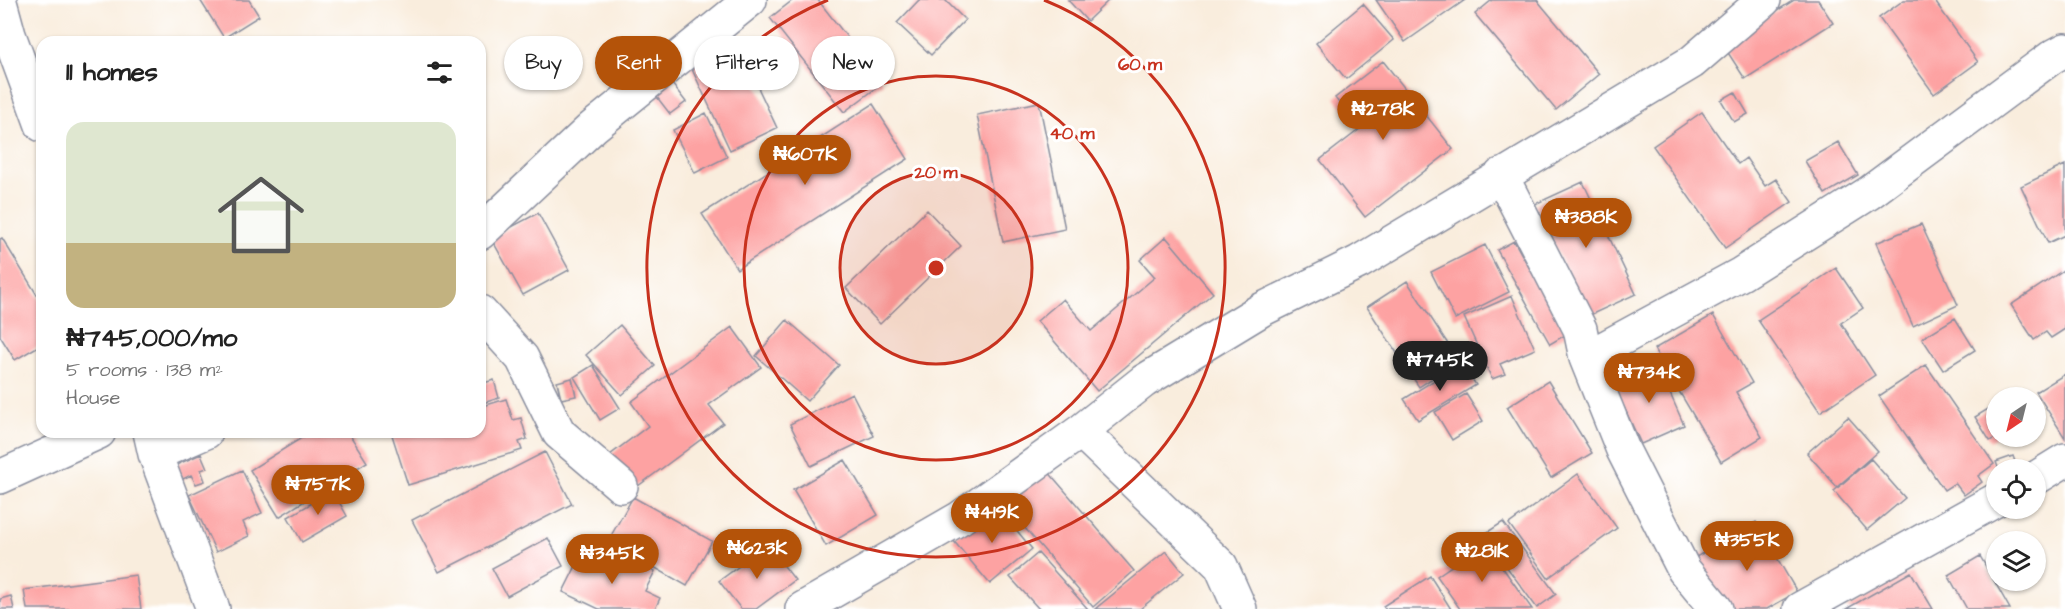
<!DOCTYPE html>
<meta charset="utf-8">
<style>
body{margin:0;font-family:"Architects Daughter",sans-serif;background:#f6f6f6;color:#222;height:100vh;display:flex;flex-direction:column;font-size:22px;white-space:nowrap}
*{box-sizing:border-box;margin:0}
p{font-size:20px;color:#767676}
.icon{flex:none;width:33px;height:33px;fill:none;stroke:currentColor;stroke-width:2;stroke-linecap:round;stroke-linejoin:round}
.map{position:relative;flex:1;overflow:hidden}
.drawer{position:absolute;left:36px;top:36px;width:450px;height:402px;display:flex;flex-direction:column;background:#fff;border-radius:18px;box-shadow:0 2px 4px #0004}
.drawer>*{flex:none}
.top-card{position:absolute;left:504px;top:36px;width:570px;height:54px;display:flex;gap:12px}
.needle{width:39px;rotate:215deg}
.buttons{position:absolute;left:1986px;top:387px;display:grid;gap:12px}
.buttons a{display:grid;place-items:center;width:60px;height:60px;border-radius:50%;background:#fff;box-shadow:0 2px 4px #0004;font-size:30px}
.price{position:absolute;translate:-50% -51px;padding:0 14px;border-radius:21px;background:#b45309;color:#fff;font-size:20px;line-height:39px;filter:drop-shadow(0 2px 3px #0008)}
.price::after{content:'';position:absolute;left:50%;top:36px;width:18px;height:14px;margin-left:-9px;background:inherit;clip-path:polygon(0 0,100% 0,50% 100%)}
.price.current{background:#222;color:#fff}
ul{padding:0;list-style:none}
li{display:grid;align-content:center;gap:12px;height:318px;padding:0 30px}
li span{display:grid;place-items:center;height:186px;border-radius:18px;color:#555}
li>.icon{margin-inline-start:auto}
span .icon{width:108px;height:108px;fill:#fffc;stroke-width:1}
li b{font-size:26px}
h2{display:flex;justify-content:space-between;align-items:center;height:72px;padding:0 30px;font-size:26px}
.tag{padding:0 21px;border-radius:27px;background:#fff;box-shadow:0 2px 4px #0004;font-size:21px;line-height:54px}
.tag.current{background:#b45309;color:#fff}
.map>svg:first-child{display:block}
</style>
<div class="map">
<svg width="2065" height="609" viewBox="0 0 2065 609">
<rect width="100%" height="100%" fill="#fff"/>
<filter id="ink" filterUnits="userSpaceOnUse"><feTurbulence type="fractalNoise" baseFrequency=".0167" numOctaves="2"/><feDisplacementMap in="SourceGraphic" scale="12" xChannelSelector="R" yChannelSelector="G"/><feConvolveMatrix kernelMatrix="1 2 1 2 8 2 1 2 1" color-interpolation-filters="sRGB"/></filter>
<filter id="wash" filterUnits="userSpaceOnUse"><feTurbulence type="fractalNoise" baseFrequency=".008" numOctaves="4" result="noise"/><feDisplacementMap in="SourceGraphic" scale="24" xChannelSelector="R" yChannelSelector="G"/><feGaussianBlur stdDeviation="1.35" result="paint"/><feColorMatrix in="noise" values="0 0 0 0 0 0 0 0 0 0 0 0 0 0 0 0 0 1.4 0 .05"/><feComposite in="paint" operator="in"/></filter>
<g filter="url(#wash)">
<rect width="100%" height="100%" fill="#f9eddd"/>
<g id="blocks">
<path fill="#fda2a2" d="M 200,0 L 249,0 L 259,16 L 224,38 Z
M 793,0 L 818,0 L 883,83 L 844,112 L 770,18 Z
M 919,0 L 945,0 L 965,20 L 931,55 L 897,23 Z
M 1068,0 L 1109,0 L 1087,21 Z
M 1376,0 L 1465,0 L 1405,42 Z
M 1492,0 L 1537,0 L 1599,74 L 1556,110 L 1475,14 Z
M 1794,0 L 1818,0 L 1833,23 L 1745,79 L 1723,45 Z
M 1904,0 L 1934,0 L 1978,62 L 1934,94 L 1879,18 Z
M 1363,4 L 1394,40 L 1346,79 L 1316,43 Z
M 737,43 L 777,128 L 730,150 L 690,65 Z
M 1383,61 L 1453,149 L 1365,217 L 1320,160 L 1360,129 L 1335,98 Z
M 669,80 L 686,102 L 670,114 L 653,92 Z
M 1735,92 L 1748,114 L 1734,122 L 1721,100 Z
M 1039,102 L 1065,229 L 1003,242 L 977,115 Z
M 873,104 L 908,159 L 737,269 L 702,214 Z
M 1702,112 L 1738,164 L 1746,158 L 1765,186 L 1776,179 L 1792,202 L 1725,248 L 1653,146 Z
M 706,113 L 727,157 L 695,173 L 673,130 Z
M 1838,142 L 1858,175 L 1825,194 L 1805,161 Z
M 2065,165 L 2065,235 L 2048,243 L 2021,186 Z
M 1583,182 L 1636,294 L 1588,316 L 1535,204 Z
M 927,210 L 961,246 L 880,324 L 846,288 Z
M 538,213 L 569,270 L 523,295 L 491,238 Z
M 1921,224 L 1958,305 L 1913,326 L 1876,243 Z
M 1166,237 L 1213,293 L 1097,391 L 1037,321 L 1063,299 L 1091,331 L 1155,277 L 1140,260 Z
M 2,238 L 42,303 L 42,344 L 15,360 L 0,336 L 0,239 Z
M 1514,241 L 1567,334 L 1550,344 L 1497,250 Z
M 1485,245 L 1509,292 L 1455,319 L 1431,272 Z
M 1836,268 L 1863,308 L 1841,323 L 1875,375 L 1820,412 L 1758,320 Z
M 2065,269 L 2065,329 L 2051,338 L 2046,332 L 2034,340 L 2011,305 Z
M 1407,281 L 1459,361 L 1419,387 L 1367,307 Z
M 1512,296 L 1535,349 L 1500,364 L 1505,374 L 1492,379 L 1464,317 Z
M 1713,315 L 1752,383 L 1736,392 L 1762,437 L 1721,462 L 1654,349 Z
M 1955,318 L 1975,350 L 1943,370 L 1922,338 Z
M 787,320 L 839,365 L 807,401 L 756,356 Z
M 620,325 L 655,366 L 622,395 L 586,355 Z
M 732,327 L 761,367 L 709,405 L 723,423 L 634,489 L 610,455 L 648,426 L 631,402 Z
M 1462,363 L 1476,385 L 1418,420 L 1404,399 Z
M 1657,364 L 1684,425 L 1641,444 L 1613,383 Z
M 593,365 L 620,408 L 600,420 L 574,377 Z
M 1926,365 L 1994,464 L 1978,476 L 1982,482 L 1964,495 L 1955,483 L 1944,490 L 1879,396 Z
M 2065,374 L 2065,438 L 2036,392 Z
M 572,378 L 576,396 L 561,399 L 557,382 Z
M 494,380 L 499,398 L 480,404 L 480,384 Z
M 1548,381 L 1592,453 L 1551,478 L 1507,407 Z
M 852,393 L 874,436 L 811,466 L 790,424 Z
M 1466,394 L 1483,421 L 1452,440 L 1435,412 Z
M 506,399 L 513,420 L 521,418 L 527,439 L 519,442 L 522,450 L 408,485 L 392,435 L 401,432 L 480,432 L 480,407 Z
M 1993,406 L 1996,412 L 1996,437 L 1990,441 L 1975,417 Z
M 1848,417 L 1878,451 L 1837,487 L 1807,453 Z
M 311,432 L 348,432 L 367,462 L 279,517 L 250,470 Z
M 545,452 L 572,504 L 439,572 L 412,520 Z
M 201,454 L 207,468 L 201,470 L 205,481 L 196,484 L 191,475 L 183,479 L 176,465 Z
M 2013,456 L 2018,470 L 1999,470 L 1996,462 Z
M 1871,459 L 1905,498 L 1867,530 L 1834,491 Z
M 845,460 L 878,515 L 826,546 L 793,490 Z
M 1046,469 L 1134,571 L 1093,607 L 1005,505 Z
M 242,470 L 262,513 L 243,522 L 249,536 L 216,552 L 189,495 Z
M 1578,474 L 1617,528 L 1548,578 L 1509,524 Z
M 333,491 L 347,516 L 302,542 L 288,517 Z
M 633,497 L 712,541 L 687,586 L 608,541 Z
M 995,504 L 1032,549 L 990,584 L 952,539 Z
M 1503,522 L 1556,594 L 1537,608 L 1483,535 Z
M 1756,522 L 1797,592 L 1767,609 L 1727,609 L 1696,557 Z
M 548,538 L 563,566 L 507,596 L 492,568 Z
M 1485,543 L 1532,609 L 1460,609 L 1437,576 Z
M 768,545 L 795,580 L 756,609 L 741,609 L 719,581 Z
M 1166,551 L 1184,573 L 1140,609 L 1095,609 Z
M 1038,553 L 1088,609 L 1039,609 L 1010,577 Z
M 582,554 L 614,569 L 622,555 L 655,571 L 645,591 L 660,598 L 655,609 L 599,609 L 563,592 Z
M 1980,556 L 2010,609 L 1967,609 L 1948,575 Z
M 1911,572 L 1933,609 L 1846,609 Z
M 136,575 L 141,609 L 27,609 L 24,590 Z
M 1430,576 L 1451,609 L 1385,609 L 1383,606 Z
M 11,596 L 14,609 L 0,609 L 0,599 Z"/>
</g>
</g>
<g filter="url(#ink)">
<use href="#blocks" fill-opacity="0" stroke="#8a8e9e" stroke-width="1.5"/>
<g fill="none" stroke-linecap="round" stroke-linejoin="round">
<defs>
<path id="minor" d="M 0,2 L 9,35 L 42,125
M 1501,175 L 1580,329 L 1586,358 L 1623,450 L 1684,570 L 1716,609
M 480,233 L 593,127 L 750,0
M 480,312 L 522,358 L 559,433 L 621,486
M 1586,358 L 1741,274 L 1869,193 L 2052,57 L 2065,50
M 1081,431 L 1221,566 L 1240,609
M 150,432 L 155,454 L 213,609
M 155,454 L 206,432
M 0,477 L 99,432
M 2036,478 L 2065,460
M 802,609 L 960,518 L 1081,431 L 1144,381 L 1261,310 L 1359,262 L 1692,62 L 1764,0
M 1800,609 L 1996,500"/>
</defs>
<use href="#minor" stroke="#8a8e9e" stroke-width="36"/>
<use href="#minor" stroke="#fff" stroke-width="33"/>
</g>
</g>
<circle cx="936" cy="268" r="96" fill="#c8321e" fill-opacity=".12"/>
<g fill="none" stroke="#c8321e" stroke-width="3">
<circle cx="936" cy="268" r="96"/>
<circle cx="936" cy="268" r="192"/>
<path d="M1044 0A289 289 0 1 1 828 0"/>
</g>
<circle cx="936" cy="268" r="9" fill="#c8321e" stroke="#fff" stroke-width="3"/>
<g font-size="18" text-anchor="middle" font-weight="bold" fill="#c8321e" stroke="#fff" stroke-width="6" stroke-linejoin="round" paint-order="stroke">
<text x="1140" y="70">60 m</text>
<text x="1072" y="139">40 m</text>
<text x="936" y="178">20 m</text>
</g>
</svg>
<div class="buttons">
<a><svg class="needle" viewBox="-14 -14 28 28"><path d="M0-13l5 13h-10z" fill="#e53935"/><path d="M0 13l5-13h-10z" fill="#767676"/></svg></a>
<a><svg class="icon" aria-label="locate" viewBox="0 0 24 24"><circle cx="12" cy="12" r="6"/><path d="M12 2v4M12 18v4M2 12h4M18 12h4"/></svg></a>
<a><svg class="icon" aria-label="layers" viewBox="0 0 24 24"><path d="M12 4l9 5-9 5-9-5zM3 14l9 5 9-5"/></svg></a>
</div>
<b class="price" style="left:1383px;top:141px">₦278K</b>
<b class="price" style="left:805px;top:186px">₦607K</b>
<b class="price" style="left:1586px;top:249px">₦388K</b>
<b class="price current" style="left:1440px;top:392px">₦745K</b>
<b class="price" style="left:1649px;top:404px">₦734K</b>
<b class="price" style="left:318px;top:516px">₦757K</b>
<b class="price" style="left:992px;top:544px">₦419K</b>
<b class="price" style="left:1747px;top:572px">₦355K</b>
<b class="price" style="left:757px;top:580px">₦623K</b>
<b class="price" style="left:1482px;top:583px">₦281K</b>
<b class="price" style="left:612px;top:585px">₦345K</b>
<div class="top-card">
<a class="tag">Buy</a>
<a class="tag current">Rent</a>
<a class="tag">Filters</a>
<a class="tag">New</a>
</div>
<section class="drawer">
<h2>11 homes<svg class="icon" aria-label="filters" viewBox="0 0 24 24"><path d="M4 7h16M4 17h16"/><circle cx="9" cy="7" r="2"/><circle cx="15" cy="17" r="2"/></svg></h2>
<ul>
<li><span style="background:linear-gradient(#dfe7d0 65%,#c2b280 0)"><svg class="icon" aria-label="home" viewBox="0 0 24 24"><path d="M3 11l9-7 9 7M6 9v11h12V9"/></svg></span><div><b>₦745,000/mo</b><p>5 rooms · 138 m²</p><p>House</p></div></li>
</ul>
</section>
</div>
